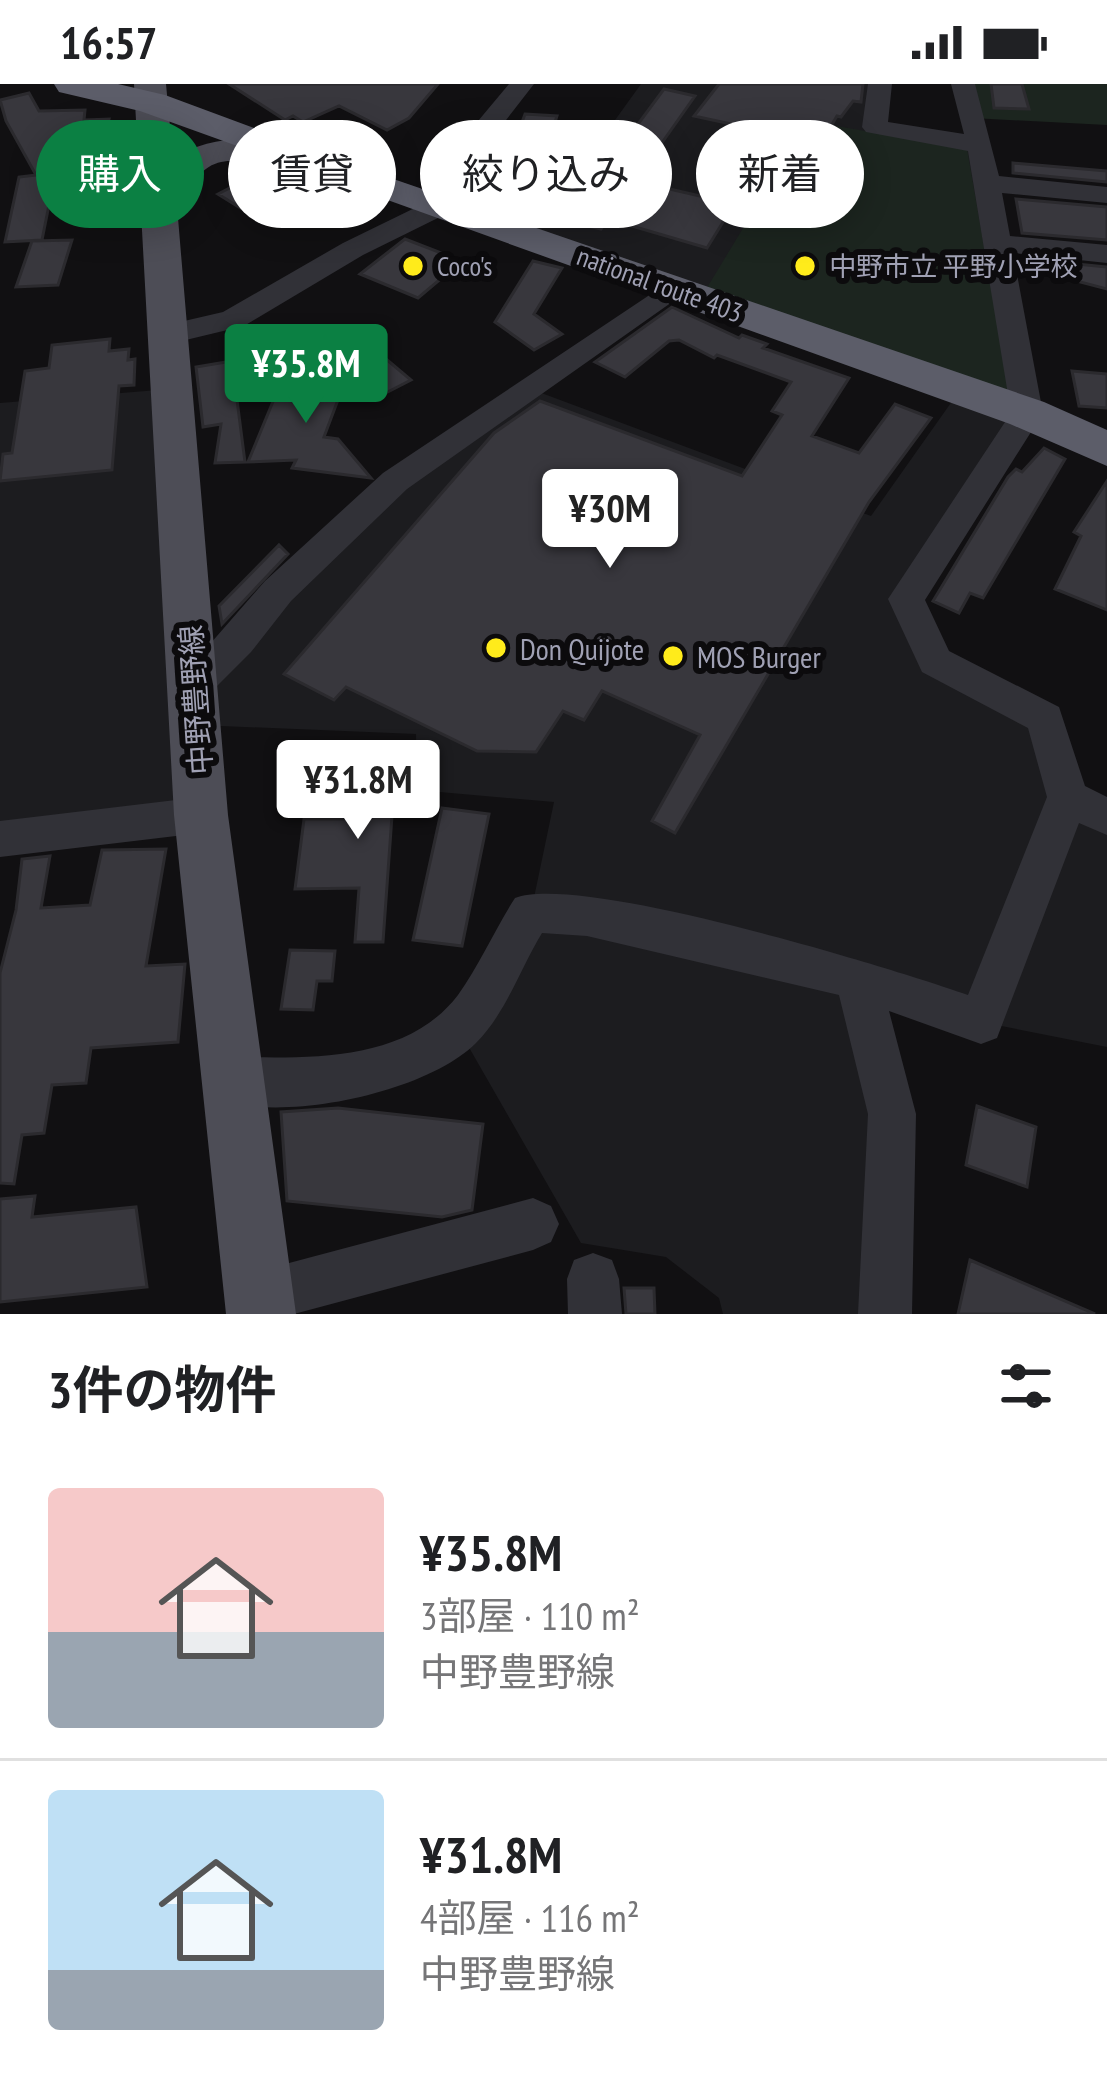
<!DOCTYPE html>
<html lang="ja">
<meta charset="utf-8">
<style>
body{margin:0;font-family:"PT Sans Narrow","Noto Sans JP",sans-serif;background:#f2f2f2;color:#202124;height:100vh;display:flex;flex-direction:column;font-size:45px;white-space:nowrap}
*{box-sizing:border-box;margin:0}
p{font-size:39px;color:#757577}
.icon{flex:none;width:66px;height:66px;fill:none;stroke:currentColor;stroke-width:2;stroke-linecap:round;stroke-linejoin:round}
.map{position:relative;height:1230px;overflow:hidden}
.side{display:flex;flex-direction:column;background:#fff;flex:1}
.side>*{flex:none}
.top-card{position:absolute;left:36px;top:36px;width:1035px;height:108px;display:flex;gap:24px}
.price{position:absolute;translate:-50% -102px;padding:0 27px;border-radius:12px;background:#fff;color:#222;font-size:39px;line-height:78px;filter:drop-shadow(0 3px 6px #0008)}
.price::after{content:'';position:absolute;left:50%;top:72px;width:36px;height:27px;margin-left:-18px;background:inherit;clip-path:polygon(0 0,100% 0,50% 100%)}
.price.selected{background:#0b8043;color:#fff}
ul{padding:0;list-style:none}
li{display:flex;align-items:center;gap:36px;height:300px;padding:0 48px}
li+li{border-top:3px solid #e0e0e0}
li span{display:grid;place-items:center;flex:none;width:336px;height:240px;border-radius:12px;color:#555}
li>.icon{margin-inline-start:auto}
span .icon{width:144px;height:144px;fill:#fffc;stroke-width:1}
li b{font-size:51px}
h2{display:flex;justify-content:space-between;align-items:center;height:144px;padding:0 48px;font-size:51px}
.chip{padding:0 42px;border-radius:54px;background:#fff;box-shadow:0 6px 30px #0003;font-size:42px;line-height:108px}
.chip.selected{background:#0b8043;color:#fff}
.status{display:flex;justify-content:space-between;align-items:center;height:84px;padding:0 60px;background:#fff;direction:ltr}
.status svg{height:33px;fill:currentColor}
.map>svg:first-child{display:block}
</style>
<div class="status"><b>16:57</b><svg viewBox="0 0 49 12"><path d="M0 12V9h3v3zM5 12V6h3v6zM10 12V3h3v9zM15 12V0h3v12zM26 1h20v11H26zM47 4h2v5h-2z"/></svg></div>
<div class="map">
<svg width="1107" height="1230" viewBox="0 0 1107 1230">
<rect width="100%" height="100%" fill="#111012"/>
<path fill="#1c1c1f" d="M 641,0 L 880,0 L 875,43 L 980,61 L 1027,329 L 906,516 L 935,577 L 1045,634 L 1068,713 L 1107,733 L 1107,963 L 981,938 L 859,895 L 885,1230 L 723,1230 L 719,1214 L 666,1173 L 581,1159 L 459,946 L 531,828 L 554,718 L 417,706 L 416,650 L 198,641 L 201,731 L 0,755 L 0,319 L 170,305 L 195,597 L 278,507 L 528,304 L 871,432 L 960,306 L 530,154 Z"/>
<path fill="#1c251f" d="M 963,0 L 1107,0 L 1107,41 L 972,34 Z
M 808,37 L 967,65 L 1010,311 L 705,207 Z"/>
<path fill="#38373d" stroke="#2b2a2e" stroke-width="3" d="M 229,0 L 438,0 L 409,34 L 387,46 L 339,22 L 303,38 L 293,32 L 285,36 Z
M 719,0 L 863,0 L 861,18 L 853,17 L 841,33 L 837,32 L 821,59 L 778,49 L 707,164 L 608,135 L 601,145 L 567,137 L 592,104 L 579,102 L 593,80 L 607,82 L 664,5 L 695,12 L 635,97 L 700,112 L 745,43 L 694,32 Z
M 991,0 L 1022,0 L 1029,25 L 994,24 Z
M 29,9 L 39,27 L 85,26 L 84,36 L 109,35 L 90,106 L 51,111 L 42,156 L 5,158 L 19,93 L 36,91 L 6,37 L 0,16 Z
M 525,30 L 557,32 L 544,73 L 584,79 L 561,99 L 514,92 L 495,124 L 463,113 L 475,97 L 512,92 L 497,90 L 500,67 L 511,68 Z
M 1013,79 L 1107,87 L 1107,98 L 1013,89 Z
M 247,95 L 289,123 L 263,138 L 218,110 Z
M 1016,115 L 1107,123 L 1107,156 L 1022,149 Z
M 405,155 L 462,177 L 418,214 L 360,190 Z
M 72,156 L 58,201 L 16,203 L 32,157 Z
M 1026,175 L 1107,183 L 1107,205 L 1027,184 Z
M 533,177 L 562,184 L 534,230 L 562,250 L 534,266 L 495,238 Z
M 672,223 L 739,254 L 742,251 L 767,260 L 763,264 L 849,294 L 812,352 L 859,369 L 895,320 L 931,334 L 869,418 L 675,749 L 652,737 L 700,651 L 602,607 L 584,636 L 563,627 L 536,668 L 477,667 L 346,603 L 334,616 L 284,590 L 494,349 L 540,317 L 742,392 L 782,331 L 772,327 L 791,298 L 717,271 L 714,274 L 679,256 L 669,257 L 625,293 L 595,278 Z
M 110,255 L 109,267 L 129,265 L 128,276 L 135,275 L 134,301 L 119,302 L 112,386 L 0,397 L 3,370 L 12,369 L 25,287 L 49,284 L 52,261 Z
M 386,275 L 411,296 L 376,314 L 352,293 Z
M 232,277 L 245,378 L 215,379 L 221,340 L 203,343 L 196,283 Z
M 286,286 L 347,292 L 324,353 L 338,355 L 371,394 L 292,384 L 296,376 L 248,378 Z
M 1072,287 L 1107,290 L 1107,324 L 1079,322 Z
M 1044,364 L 1065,375 L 983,514 L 970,509 L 959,529 L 933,517 L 1008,393 L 1016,385 L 1022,388 Z
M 1107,397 L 1107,526 L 1055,505 L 1081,452 L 1074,448 Z
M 279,461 L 288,470 L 222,540 L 219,522 Z
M 409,668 L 407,703 L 394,704 L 383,858 L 355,858 L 359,804 L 295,805 L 304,735 L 350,735 L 355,669 Z
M 442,724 L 489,730 L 462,862 L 413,856 Z
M 166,765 L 146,882 L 185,880 L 178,958 L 91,964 L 86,999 L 52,1001 L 44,1049 L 22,1051 L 14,1100 L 0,1099 L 0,889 L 16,826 L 22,775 L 50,772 L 41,824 L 90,821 L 102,766 Z
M 290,866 L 335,867 L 332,897 L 317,897 L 313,926 L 281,925 Z
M 977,1022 L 1036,1043 L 1027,1103 L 966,1081 Z
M 338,1024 L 483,1040 L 472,1126 L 442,1133 L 287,1117 L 281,1028 Z
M 35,1112 L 32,1133 L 136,1123 L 147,1203 L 0,1218 L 0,1115 Z
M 970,1176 L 1095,1230 L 958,1230 Z
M 624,1204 L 654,1204 L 655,1230 L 626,1230 Z"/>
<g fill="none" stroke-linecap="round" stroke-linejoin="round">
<path fill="#313137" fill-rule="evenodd" d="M 509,0 L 534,0 L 489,58 L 448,129 L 363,171 L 244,242 L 165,261 L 154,258 L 150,251 L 154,244 L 223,228 L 343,159 L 427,118 L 468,49 Z
M 868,0 L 892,0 L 888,38 L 964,50 L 951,0 L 975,0 L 999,92 L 1107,103 L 1107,119 L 1002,109 L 1010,152 L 1107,161 L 1107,179 L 1013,169 L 1043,329 L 925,516 L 949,567 L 1059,623 L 1085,702 L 1107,713 L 1107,751 L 1079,739 L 997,954 L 981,960 L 889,927 L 916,1030 L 912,1230 L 858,1230 L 868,1030 L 839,911 L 587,852 L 542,849 C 520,885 506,929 476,959 C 426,1009 280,1040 215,1014 L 208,997 L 215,980 L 232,973 C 309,974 406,979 458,911 C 480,880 495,845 515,814 C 582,789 891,884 968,911 L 1047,713 L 1028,644 L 922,588 L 888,515 L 1011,329 L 968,67 L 866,48 L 862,43 Z
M 672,196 L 682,199 L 687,205 L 682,211 L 407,405 L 291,517 L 251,568 L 209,610 L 195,614 L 181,610 L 176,599 L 265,497 L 383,389 Z
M 201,713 L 216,718 L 222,731 L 216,744 L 201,749 L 0,773 L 0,737 Z
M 533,1114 L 551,1122 L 559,1140 L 551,1158 L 533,1166 L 294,1230 L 240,1230 L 233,1213 L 240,1194 L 259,1187 Z
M 593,1169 L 612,1176 L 619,1195 L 622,1230 L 568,1230 L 567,1195 L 574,1176 Z"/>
<path fill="#4d4d56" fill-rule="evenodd" d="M 134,0 L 166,0 L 173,75 C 210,50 257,52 298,63 L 303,70 L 298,77 C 238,92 219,47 177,122 L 228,731 L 296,1230 L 226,1230 L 174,731 Z"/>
<path fill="#5c5d69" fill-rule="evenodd" d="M 54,0 L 118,0 L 165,11 L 370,87 L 1044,318 L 1107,346 L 1107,382 L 1010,340 L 140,27 L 59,8 Z"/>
</g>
<g fill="#ffeb1b" stroke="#0c0b0d" stroke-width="4.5">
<circle cx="413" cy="182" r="12"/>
<circle cx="805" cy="182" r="12"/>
<circle cx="496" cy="564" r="12"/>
<circle cx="673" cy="572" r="12"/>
</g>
<g text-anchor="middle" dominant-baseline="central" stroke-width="12" stroke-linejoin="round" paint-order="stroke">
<g font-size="27" fill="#a0a1b4" stroke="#0c0b0d" text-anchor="start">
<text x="437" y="182">Coco's</text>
<text x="829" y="182">中野市立 平野小学校</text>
</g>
<g font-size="27" fill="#a0a1b4" stroke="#0c0b0d">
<text transform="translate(660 200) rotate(20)">national route 403</text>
</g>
<g font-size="30" fill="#a0a1b4" stroke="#0c0b0d" text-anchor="start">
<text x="520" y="564">Don Quijote</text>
<text x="697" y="572">MOS Burger</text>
</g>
<g font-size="30" fill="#a0a1b4" stroke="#0c0b0d">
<text transform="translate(195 616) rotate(-94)">中野豊野線</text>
</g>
</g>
</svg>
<b class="price selected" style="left:306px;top:342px">¥35.8M</b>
<b class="price" style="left:610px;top:487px">¥30M</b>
<b class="price" style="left:358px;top:758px">¥31.8M</b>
<div class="top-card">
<a class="chip selected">購入</a>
<a class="chip">賃貸</a>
<a class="chip">絞り込み</a>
<a class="chip">新着</a>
</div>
</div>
<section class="side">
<h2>3件の物件<svg class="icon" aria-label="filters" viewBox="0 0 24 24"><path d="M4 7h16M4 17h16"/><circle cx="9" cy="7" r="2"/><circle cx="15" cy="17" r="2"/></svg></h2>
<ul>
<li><span style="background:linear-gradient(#f6c9c9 60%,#9aa5b1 0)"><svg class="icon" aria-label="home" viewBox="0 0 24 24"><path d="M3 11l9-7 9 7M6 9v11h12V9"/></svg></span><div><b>¥35.8M</b><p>3部屋 · 110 m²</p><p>中野豊野線</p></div></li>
<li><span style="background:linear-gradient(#bfe0f5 75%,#9aa5b1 0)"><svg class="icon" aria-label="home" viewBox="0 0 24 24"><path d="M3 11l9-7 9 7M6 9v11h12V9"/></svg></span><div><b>¥31.8M</b><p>4部屋 · 116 m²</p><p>中野豊野線</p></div></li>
</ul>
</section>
